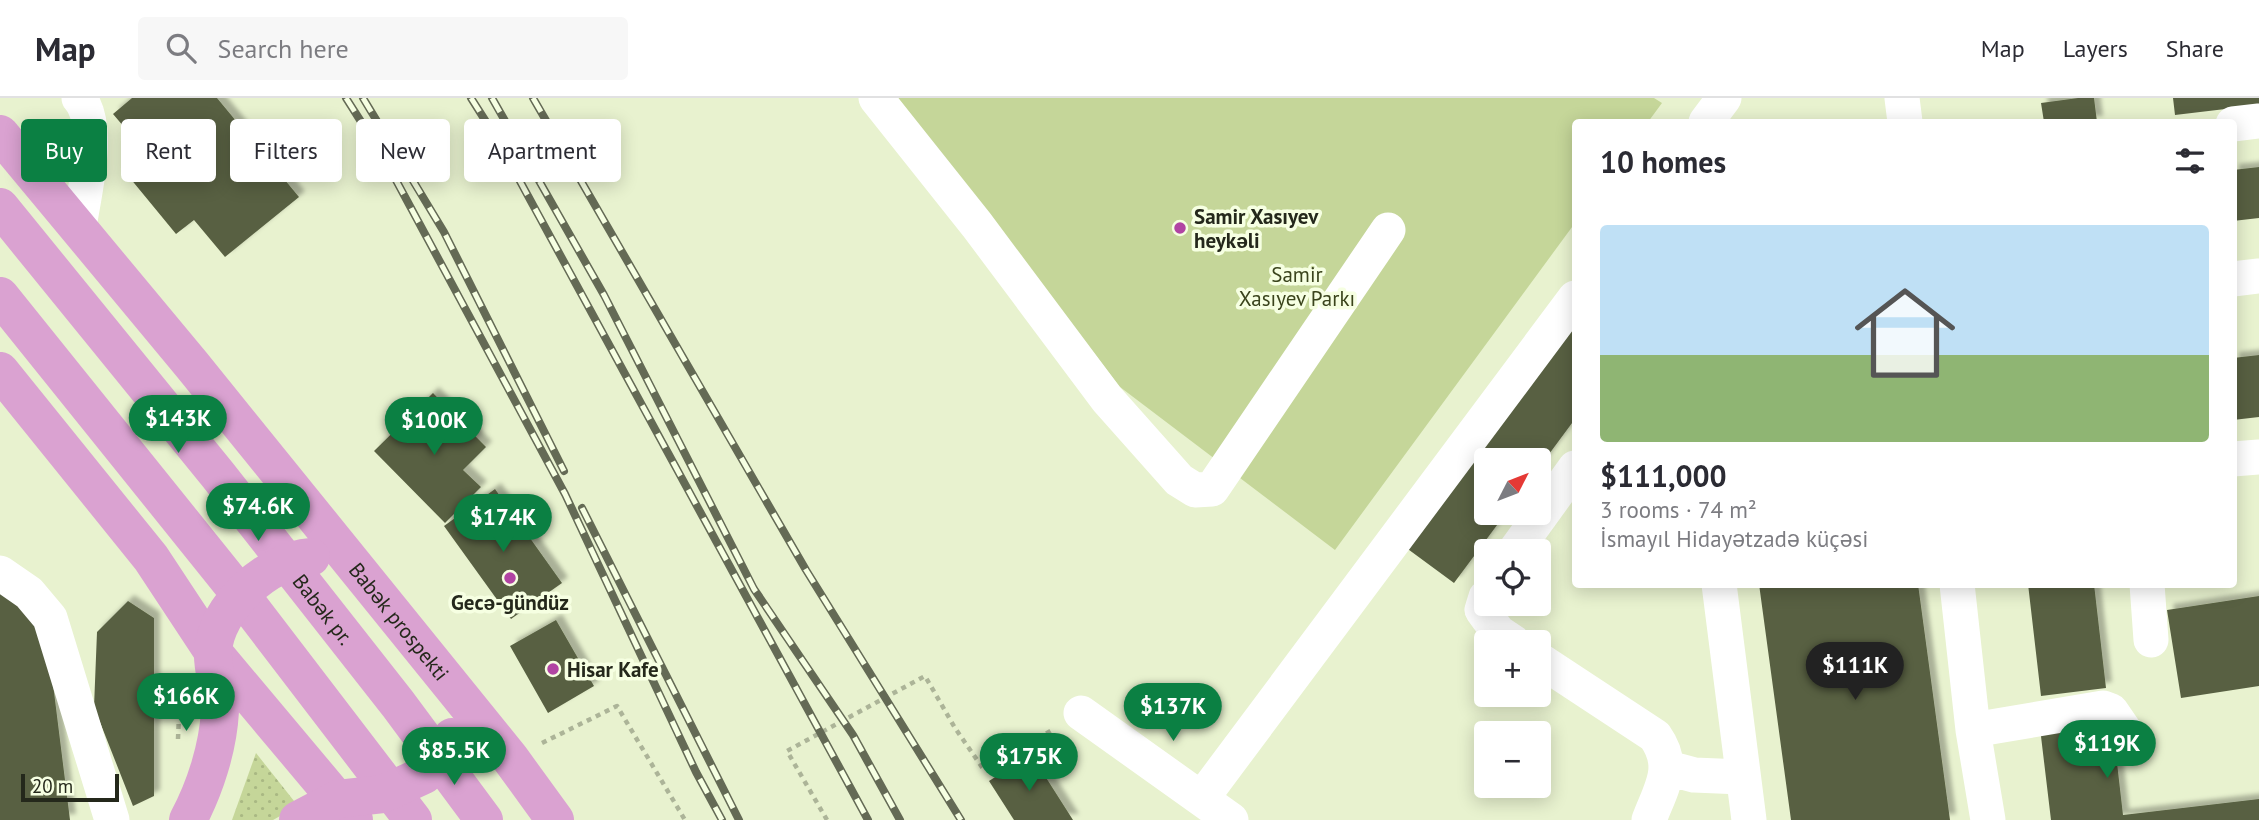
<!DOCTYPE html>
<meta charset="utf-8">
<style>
body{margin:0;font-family:"PT Sans",sans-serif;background:#f7f7f7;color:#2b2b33;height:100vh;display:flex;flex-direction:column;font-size:26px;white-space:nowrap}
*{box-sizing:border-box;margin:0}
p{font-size:23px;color:#7c7c81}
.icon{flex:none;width:38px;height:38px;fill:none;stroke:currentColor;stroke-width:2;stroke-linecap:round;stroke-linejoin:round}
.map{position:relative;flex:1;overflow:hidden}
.details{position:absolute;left:1572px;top:21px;width:665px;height:469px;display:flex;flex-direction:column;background:#fff;border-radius:7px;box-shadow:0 4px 18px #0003}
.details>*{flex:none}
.top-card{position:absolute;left:21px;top:21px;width:665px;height:63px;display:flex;gap:14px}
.needle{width:46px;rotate:48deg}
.tools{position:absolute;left:1474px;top:350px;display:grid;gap:14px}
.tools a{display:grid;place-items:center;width:77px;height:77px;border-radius:7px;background:#fff;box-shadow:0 4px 18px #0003;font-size:35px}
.scale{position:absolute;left:21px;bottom:18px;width:98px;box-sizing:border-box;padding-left:7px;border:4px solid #24281b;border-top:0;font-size:19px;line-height:24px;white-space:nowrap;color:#24281b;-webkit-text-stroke:5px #f6ffe2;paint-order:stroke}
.price{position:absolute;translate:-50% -60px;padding:0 16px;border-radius:24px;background:#0b8043;color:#fff;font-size:23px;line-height:46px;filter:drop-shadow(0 2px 4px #0008)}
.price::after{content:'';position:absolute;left:50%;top:42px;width:21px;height:16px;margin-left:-10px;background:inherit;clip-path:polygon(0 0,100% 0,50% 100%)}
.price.active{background:#222;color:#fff}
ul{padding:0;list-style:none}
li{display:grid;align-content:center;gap:14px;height:371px;padding:0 28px}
li span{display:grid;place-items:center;height:217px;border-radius:7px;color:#555}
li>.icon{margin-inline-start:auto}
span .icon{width:126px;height:126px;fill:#fffc;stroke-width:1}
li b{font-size:30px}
h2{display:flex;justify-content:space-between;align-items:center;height:84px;padding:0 28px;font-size:30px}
.tag{padding:0 24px;border-radius:7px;background:#fff;box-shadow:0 4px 18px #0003;font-size:24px;line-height:63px}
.tag.active{background:#0b8043;color:#fff}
header{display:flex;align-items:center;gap:42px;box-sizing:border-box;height:98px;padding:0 35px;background:#fff;border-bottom:2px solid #e1e1e2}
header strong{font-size:33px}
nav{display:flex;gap:38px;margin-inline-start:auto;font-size:24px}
.search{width:490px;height:63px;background:#f7f7f7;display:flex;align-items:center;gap:18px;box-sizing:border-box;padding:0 24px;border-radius:7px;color:#7c7c81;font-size:26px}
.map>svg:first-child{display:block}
</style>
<header>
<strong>Map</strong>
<div class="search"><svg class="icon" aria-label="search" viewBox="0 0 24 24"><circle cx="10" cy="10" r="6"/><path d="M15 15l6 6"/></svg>Search here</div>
<nav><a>Map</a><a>Layers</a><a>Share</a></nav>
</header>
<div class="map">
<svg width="2259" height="722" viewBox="0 0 2259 722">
<defs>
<pattern id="grass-dots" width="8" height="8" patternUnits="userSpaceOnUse" patternTransform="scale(1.75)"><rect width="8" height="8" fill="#c5d699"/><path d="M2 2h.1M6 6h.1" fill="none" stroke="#a9b883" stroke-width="1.8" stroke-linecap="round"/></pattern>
<filter id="shadow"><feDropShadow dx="6" dy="-6" stdDeviation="2" flood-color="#0004"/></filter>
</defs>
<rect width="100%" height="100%" fill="#e8f2cf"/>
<path fill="url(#grass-dots)" d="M 256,655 L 298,708 L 273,722 L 232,722 Z"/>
<path fill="#c5d699" d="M 898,0 L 1654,0 L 1662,5 L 1648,24 L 1575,24 L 1575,125 L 1335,452 L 1120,289 Z"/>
<path fill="#596143" filter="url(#shadow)" d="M 132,0 L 217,0 L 299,99 L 225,159 L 194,122 L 176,136 L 125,74 L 147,56 L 113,16 Z
M 2078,0 L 2094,0 L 2097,24 L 2044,24 L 2041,5 Z
M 2173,0 L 2259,0 L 2259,7 L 2175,17 Z
M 2259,69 L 2259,120 L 2233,123 L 2233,72 Z
M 1575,209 L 1575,321 L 1538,371 L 1538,362 L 1486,362 L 1486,415 L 1506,415 L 1454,485 L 1401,446 Z
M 2259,257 L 2259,319 L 2233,322 L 2233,260 Z
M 433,295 L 486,349 L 463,372 L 481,389 L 445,425 L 374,353 Z
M 495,391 L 562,485 L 511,521 L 444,428 Z
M 1759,486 L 1918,486 L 1950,722 L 1791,722 Z
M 2028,486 L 2094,486 L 2106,590 L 2041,598 Z
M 0,494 L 46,530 L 70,722 L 0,722 Z
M 2259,498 L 2259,588 L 2181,600 L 2167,512 Z
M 128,503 L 154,520 L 154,698 L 133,708 L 94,609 L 97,534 Z
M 556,522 L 594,588 L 548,615 L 510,548 Z
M 2112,621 L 2123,717 L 2259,701 L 2259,722 L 2051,722 L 2040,630 Z
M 1031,656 L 1073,722 L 1014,722 L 989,683 Z"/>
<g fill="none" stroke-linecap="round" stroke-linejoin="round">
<path stroke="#acb498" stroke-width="4.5" stroke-dasharray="5 5" stroke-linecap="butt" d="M 178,641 L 180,593
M 542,645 L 617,608 L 685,722
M 827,722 L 787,653 L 925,578 L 955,630 L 984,672 L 1054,631"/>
<path stroke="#fff" stroke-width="35" d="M 79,0 C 102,27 84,95 79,129
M 876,0 L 977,127 L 1107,301 L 1179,382 L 1195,392 L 1212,391 L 1388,132
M 1902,0 L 1905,24
M 1706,24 L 1724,0
M 2233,26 L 2259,23
M 2233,181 L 2259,178
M 2233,361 L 2259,359
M 1515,453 L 1575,370
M 0,475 L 29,495 L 50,520 L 112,722
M 1719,486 L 1749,722
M 1957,486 L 1973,632 L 1988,722
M 2147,486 L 2151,542
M 1486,499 L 1482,512 L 1498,534 L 1513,544
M 1538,561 L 1655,638 C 1677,669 1661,690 1649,722
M 1081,615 L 1231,722
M 1973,632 L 2103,610 L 2111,613 L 2135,648
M 1668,670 L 1694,677 L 1742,679
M 1202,700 L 1575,200"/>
<g stroke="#daa2d1" stroke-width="38">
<path id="s1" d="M 0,36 L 192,267 L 510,660 L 555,722"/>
<path id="s2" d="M 0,109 L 218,377 L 398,606 L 484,722"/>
<path d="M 0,198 L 247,505 L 413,722"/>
<path d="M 0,273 L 151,460 L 213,554 L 354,722"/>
<path d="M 188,722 C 205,690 218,650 220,613 C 221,594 212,574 213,554 C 215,510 268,462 311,459"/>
<path d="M 298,722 L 338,701 L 383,696 L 424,677 L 444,658 L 452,639"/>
</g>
<defs>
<path id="rail" d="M 346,0 L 383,58 L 565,396 L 696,674 L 722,722
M 363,0 L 444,134 L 564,373
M 471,0 L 497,41 L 868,722
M 492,0 L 604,197 L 754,491 L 853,637 L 900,722
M 533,0 L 806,472 L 961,722
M 582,410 L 739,722"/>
</defs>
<use href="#rail" stroke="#646a55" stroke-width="8"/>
<use href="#rail" stroke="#f6ffe2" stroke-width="5" stroke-dasharray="16" stroke-linecap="butt"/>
</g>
<g fill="#b144a3" stroke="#f6ffe2" stroke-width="2.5">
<circle cx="1180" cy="130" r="7"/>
<circle cx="510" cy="480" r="7"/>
<circle cx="553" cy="571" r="7"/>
</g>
<g text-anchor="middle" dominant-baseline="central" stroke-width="7" stroke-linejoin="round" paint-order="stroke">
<g font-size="21" font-weight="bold" fill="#24281b" stroke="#f6ffe2" text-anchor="start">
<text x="1194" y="118">Samir Xasıyev<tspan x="1194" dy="24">heykəli</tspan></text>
<text x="510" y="504" text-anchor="middle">Gecə-gündüz</text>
<text x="567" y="571">Hisar Kafe</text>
</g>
<g font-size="21" fill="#3a441c" stroke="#f6ffe2">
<text x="1297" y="176">Samir<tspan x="1297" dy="24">Xasıyev Parkı</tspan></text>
</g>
<g font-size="21" fill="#24281b" stroke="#f6ffe2">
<text stroke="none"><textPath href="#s2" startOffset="516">Babək pr.</textPath></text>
<text stroke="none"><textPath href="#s1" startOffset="630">Babək prospekti</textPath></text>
</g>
</g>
</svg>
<div class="tools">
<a><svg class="needle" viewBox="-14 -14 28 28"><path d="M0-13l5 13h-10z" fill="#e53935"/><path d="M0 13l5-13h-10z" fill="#7c7c81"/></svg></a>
<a><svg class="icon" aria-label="locate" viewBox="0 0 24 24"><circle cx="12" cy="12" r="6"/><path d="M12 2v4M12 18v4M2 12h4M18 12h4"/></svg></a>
<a>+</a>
<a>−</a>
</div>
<div class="scale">20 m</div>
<b class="price" style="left:178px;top:357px">$143K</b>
<b class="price" style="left:434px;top:359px">$100K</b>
<b class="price" style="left:258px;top:445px">$74.6K</b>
<b class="price" style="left:503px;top:456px">$174K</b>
<b class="price active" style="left:1855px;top:604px">$111K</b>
<b class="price" style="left:186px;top:635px">$166K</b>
<b class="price" style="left:1173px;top:645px">$137K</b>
<b class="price" style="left:2107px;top:682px">$119K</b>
<b class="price" style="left:454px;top:689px">$85.5K</b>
<b class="price" style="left:1029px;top:695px">$175K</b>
<div class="top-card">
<a class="tag active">Buy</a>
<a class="tag">Rent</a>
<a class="tag">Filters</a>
<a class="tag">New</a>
<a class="tag">Apartment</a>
</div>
<section class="details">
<h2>10 homes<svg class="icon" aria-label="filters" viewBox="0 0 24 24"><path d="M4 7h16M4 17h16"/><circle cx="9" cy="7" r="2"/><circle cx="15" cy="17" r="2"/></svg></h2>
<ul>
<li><span style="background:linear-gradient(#bfe0f5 60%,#8fb573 0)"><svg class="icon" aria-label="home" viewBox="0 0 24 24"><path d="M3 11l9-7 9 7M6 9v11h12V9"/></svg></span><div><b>$111,000</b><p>3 rooms · 74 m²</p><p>İsmayıl Hidayətzadə küçəsi</p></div></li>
</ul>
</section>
</div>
